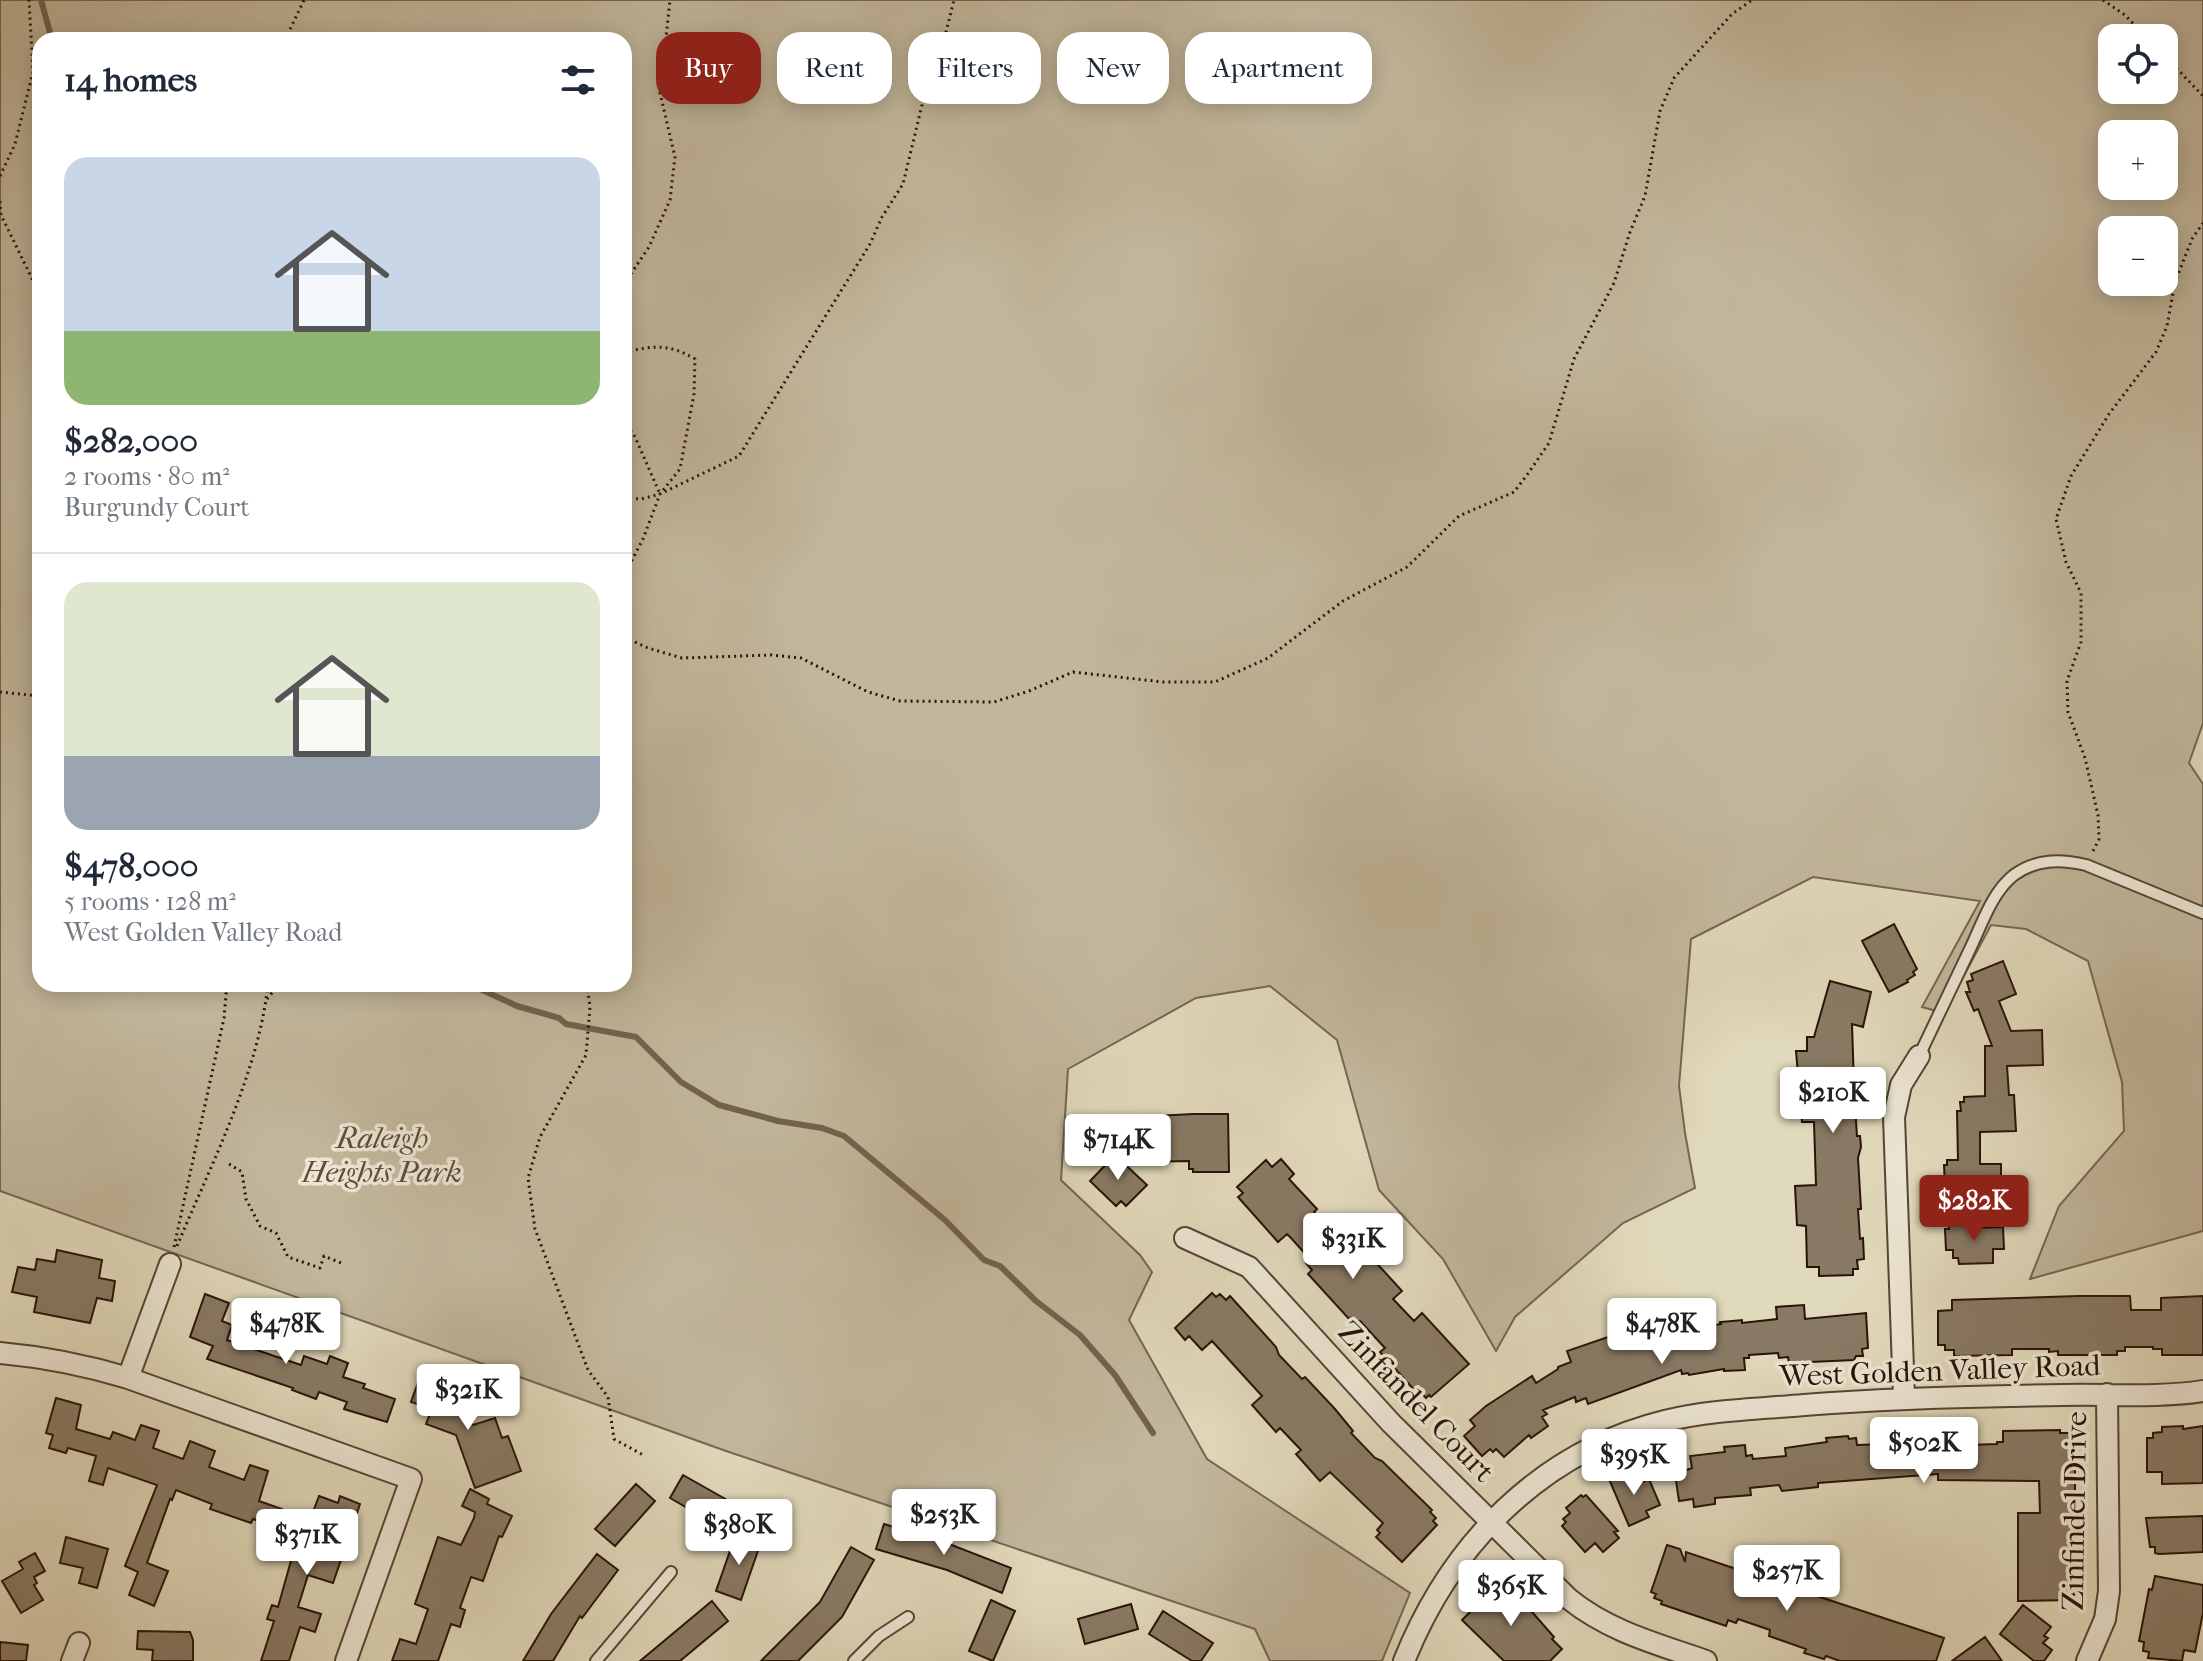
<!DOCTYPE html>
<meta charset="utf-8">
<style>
body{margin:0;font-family:"IM FELL French Canon",serif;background:#f6f6f7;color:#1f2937;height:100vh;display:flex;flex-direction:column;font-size:30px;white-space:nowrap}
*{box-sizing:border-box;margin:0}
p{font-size:26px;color:#747a83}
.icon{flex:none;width:44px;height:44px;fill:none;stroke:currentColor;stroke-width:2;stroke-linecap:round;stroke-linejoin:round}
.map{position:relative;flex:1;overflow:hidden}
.panel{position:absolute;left:32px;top:32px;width:600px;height:960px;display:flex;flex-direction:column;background:#fff;border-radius:24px;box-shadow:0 4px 20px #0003}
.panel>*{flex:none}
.top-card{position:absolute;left:656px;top:32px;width:760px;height:72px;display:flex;gap:16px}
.controls{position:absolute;left:2098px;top:24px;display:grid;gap:16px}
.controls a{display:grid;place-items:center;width:80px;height:80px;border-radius:16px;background:#fff;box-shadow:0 4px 20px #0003;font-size:40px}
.price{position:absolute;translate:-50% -68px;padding:0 18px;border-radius:8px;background:#fff;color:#222;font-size:26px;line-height:52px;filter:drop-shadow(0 2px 4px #0008)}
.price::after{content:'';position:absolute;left:50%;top:48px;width:24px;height:18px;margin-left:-12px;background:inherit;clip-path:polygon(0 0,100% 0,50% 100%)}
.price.selected{background:#8f2418;color:#fff}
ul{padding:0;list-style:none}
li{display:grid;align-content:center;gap:16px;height:424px;padding:0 32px}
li+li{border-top:2px solid #e0e1e3}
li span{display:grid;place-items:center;height:248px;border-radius:24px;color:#555}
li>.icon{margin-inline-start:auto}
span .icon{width:144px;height:144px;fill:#fffc;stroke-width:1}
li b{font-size:34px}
h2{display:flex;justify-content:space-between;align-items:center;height:96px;padding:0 32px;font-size:34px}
.pill{padding:0 28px;border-radius:24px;background:#fff;box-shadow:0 4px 20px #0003;font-size:28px;line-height:72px}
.pill.selected{background:#8f2418;color:#fff}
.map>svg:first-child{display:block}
</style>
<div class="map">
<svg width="2203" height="1661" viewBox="0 0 2203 1661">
<rect width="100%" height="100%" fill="#e1d9bb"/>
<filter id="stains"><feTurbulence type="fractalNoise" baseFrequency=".0025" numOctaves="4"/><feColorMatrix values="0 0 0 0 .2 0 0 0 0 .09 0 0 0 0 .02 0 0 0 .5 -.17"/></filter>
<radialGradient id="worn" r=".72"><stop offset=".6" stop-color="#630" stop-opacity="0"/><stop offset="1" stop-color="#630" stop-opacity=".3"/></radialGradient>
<path fill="#c2b79c" stroke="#766552" stroke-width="2" fill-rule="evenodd" d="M 0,0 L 2203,0 L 2203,723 L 2189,763 L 2203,784 L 2203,1231 L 2030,1279 L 2059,1206 L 2124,1131 L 2122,1082 L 2088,961 L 2026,929 L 1991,925 L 1944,1013 L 1922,1007 L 1980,901 L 1813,877 L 1691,939 L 1679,1086 L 1685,1133 L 1695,1188 L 1623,1223 L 1515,1317 L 1496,1351 L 1443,1259 L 1379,1190 L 1337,1040 L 1270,986 L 1196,998 L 1068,1069 L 1061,1180 L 1140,1255 L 1152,1272 L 1129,1320 L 1207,1459 L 1410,1593 L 1382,1661 L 1270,1661 L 1255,1629 L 726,1451 L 0,1191 ZM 2112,38 L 2164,38 L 2164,90 L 2112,90 ZM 40,40 L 624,40 L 624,984 L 40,984 ZM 2112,134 L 2164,134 L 2164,186 L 2112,186 ZM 2112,230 L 2164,230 L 2164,282 L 2112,282 Z"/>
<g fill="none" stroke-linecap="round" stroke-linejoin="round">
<path stroke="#72624e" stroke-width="6" d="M 41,0 L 52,40
M 469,984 L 517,1006 L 559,1018 L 566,1024 L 636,1037 L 681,1082 L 719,1105 L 778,1121 L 822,1128 L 844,1136 L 945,1220 L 984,1260 L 1000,1266 L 1036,1301 L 1080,1335 L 1115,1375 L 1153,1433"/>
</g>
<path fill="#897a65" stroke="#291307" stroke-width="2" d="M 1894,924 L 1917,969 L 1913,972 L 1915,975 L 1907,980 L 1908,982 L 1889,992 L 1862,941 Z
M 2003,961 L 2016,994 L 1999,1001 L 2011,1031 L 2042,1030 L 2043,1065 L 2007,1066 L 2009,1095 L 2014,1095 L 2016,1131 L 1980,1132 L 1980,1164 L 2001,1164 L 2001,1184 L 1991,1184 L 1991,1199 L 1957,1199 L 1957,1194 L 1951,1195 L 1951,1186 L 1945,1186 L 1944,1165 L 1947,1165 L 1947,1160 L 1958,1160 L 1957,1111 L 1961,1111 L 1960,1102 L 1964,1102 L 1964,1097 L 1985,1096 L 1985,1046 L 1992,1046 L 1978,1009 L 1974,1011 L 1966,992 L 1970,992 L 1967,982 L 1973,980 L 1971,974 Z
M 1830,981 L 1871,992 L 1863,1027 L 1852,1024 L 1854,1085 L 1857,1084 L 1858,1106 L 1855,1106 L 1857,1136 L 1860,1136 L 1861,1147 L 1858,1158 L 1861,1209 L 1858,1209 L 1860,1239 L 1863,1238 L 1864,1259 L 1857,1260 L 1858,1269 L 1853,1269 L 1853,1275 L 1819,1276 L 1819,1267 L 1807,1267 L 1806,1226 L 1797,1225 L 1795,1186 L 1816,1185 L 1814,1122 L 1802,1122 L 1796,1051 L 1807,1051 L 1807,1037 L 1814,1037 Z
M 1193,1114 L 1228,1114 L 1229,1172 L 1193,1172 L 1193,1169 L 1189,1169 L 1189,1161 L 1138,1162 L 1137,1117 Z
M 1115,1155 L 1147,1185 L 1126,1206 L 1121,1201 L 1116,1206 L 1090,1181 Z
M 1281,1159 L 1294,1174 L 1289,1179 L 1317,1209 L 1314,1212 L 1341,1242 L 1350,1234 L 1402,1291 L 1393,1299 L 1414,1321 L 1422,1313 L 1469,1364 L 1431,1397 L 1429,1395 L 1426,1398 L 1419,1390 L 1416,1392 L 1380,1352 L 1385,1348 L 1360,1321 L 1358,1323 L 1352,1317 L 1349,1319 L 1308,1274 L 1312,1270 L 1306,1263 L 1310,1259 L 1291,1238 L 1287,1234 L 1278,1242 L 1238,1197 L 1243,1193 L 1237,1187 L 1266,1160 L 1272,1167 Z
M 1969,1223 L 1969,1228 L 2003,1227 L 2004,1249 L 1993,1249 L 1993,1263 L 1959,1264 L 1958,1258 L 1953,1258 L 1953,1250 L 1946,1250 L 1945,1229 L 1949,1229 L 1949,1224 Z
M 57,1250 L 102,1260 L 99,1278 L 115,1281 L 112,1301 L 97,1298 L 90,1323 L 34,1312 L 37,1297 L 12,1292 L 18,1267 L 35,1270 L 37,1259 L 55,1262 Z
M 1212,1293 L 1216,1297 L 1220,1294 L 1226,1300 L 1230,1296 L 1276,1347 L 1279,1355 L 1302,1379 L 1305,1377 L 1335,1409 L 1353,1431 L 1351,1433 L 1375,1458 L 1382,1461 L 1432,1510 L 1430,1512 L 1436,1518 L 1433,1521 L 1437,1525 L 1402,1562 L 1376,1537 L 1380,1533 L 1377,1530 L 1383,1523 L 1330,1472 L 1320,1481 L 1296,1454 L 1301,1450 L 1280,1428 L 1276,1432 L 1252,1405 L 1262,1396 L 1212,1341 L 1202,1350 L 1189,1336 L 1185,1340 L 1175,1328 Z
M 205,1294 L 229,1303 L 222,1321 L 232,1325 L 227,1340 L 301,1365 L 304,1356 L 327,1364 L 330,1356 L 348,1363 L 343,1377 L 365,1384 L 363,1388 L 395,1399 L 387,1422 L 344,1409 L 347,1402 L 319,1392 L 316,1399 L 292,1390 L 293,1388 L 207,1359 L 213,1346 L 190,1337 Z
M 2079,1296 L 2130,1296 L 2131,1310 L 2161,1310 L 2161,1298 L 2203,1296 L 2203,1355 L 2162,1355 L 2162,1349 L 2153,1349 L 2153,1347 L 2125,1347 L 2125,1351 L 2117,1351 L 2117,1355 L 2058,1355 L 2058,1351 L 2049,1352 L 2049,1349 L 2012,1349 L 2012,1355 L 1954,1356 L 1954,1350 L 1945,1350 L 1945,1345 L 1938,1345 L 1938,1311 L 1952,1310 L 1952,1300 Z
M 1804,1305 L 1805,1319 L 1866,1313 L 1868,1348 L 1862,1349 L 1863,1356 L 1856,1356 L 1854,1360 L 1789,1363 L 1788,1357 L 1779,1358 L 1778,1353 L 1749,1355 L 1749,1358 L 1744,1358 L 1745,1370 L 1724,1371 L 1724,1369 L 1689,1375 L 1688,1373 L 1682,1374 L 1681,1370 L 1588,1404 L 1586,1398 L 1576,1402 L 1575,1397 L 1543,1410 L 1547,1414 L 1542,1417 L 1548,1426 L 1531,1438 L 1529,1435 L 1504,1457 L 1496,1449 L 1493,1452 L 1490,1449 L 1482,1456 L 1464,1436 L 1475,1426 L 1470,1420 L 1486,1406 L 1532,1376 L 1536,1383 L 1558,1369 L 1558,1367 L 1571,1362 L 1567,1351 L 1643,1325 L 1647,1336 L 1721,1324 L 1720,1322 L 1742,1320 L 1742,1323 L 1777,1319 L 1776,1307 Z
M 442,1370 L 456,1374 L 450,1389 L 461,1394 L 455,1411 L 473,1425 L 495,1418 L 502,1438 L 508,1436 L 521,1471 L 475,1488 L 456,1435 L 426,1424 L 432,1409 L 411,1402 L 420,1377 L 437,1383 Z
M 56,1398 L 81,1405 L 76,1429 L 110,1439 L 113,1432 L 135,1440 L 141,1425 L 159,1431 L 153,1448 L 183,1459 L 190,1441 L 215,1451 L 209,1467 L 244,1480 L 250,1465 L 268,1471 L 259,1501 L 282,1509 L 276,1527 L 253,1519 L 251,1523 L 210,1509 L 212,1504 L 176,1490 L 172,1500 L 170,1499 L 147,1563 L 168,1571 L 154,1606 L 129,1595 L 138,1572 L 125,1566 L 157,1485 L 108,1468 L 103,1485 L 89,1481 L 96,1456 L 68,1448 L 66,1453 L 49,1448 L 53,1435 L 46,1433 Z
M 2183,1426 L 2183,1429 L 2203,1426 L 2203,1483 L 2162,1484 L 2162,1472 L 2147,1472 L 2147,1438 L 2153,1438 L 2153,1433 L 2162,1432 L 2162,1427 Z
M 2060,1430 L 2060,1433 L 2069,1433 L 2069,1438 L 2075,1438 L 2075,1534 L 2069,1534 L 2068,1566 L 2071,1566 L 2071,1574 L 2074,1574 L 2074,1595 L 2070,1595 L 2070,1600 L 2018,1601 L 2018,1513 L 2040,1513 L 2039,1481 L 1938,1480 L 1938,1474 L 1818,1483 L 1818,1487 L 1782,1491 L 1779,1485 L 1750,1488 L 1751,1495 L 1715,1498 L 1715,1504 L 1694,1507 L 1693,1499 L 1679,1501 L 1675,1474 L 1692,1468 L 1690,1456 L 1725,1452 L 1724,1447 L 1745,1445 L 1746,1456 L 1752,1455 L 1753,1459 L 1786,1456 L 1785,1448 L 1827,1442 L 1826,1438 L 1848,1436 L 1849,1439 L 1856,1438 L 1857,1445 L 1886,1444 L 1885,1436 L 1892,1436 L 1892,1433 L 1914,1431 L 1914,1436 L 1966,1438 L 1967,1445 L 1997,1444 L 1997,1442 L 2003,1442 L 2003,1431 Z
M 1628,1472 L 1632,1481 L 1638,1479 L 1640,1483 L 1649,1479 L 1660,1505 L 1646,1511 L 1649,1517 L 1629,1526 L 1609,1479 Z
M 683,1475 L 736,1505 L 722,1528 L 670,1498 Z
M 636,1484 L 655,1501 L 615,1546 L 595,1529 Z
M 470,1489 L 489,1499 L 487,1504 L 512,1516 L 502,1537 L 499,1536 L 483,1581 L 471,1577 L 460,1608 L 465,1610 L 460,1627 L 451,1624 L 438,1661 L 392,1661 L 400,1639 L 416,1644 L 428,1609 L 415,1604 L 438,1537 L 461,1545 L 474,1518 L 475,1512 L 462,1506 Z
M 1581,1495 L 1583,1497 L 1586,1495 L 1618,1531 L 1614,1532 L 1619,1538 L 1603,1552 L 1595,1543 L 1585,1552 L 1562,1526 L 1566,1522 L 1563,1519 L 1570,1513 L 1566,1508 Z
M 319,1496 L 338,1503 L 340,1496 L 360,1504 L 354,1522 L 339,1517 L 326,1552 L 342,1557 L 333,1583 L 308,1575 L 298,1607 L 321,1614 L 315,1632 L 300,1627 L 289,1661 L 261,1661 L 274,1621 L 267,1619 L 272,1605 L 278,1607 L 296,1543 L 301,1544 Z
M 2203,1516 L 2203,1552 L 2159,1554 L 2155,1553 L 2155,1547 L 2150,1547 L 2146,1518 Z
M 884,1524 L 944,1542 L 1011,1568 L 1002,1593 L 947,1570 L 876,1549 Z
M 736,1534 L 761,1542 L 741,1600 L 716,1591 Z
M 66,1537 L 108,1549 L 97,1588 L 79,1583 L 83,1568 L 60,1563 Z
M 1667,1545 L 1680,1549 L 1685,1562 L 1686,1552 L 1745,1572 L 1743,1578 L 1782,1592 L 1786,1582 L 1806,1589 L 1805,1592 L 1944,1638 L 1936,1661 L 1840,1661 L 1826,1656 L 1824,1659 L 1804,1653 L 1806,1649 L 1769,1636 L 1770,1630 L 1738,1619 L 1736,1623 L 1728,1620 L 1726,1626 L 1661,1604 L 1662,1601 L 1654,1598 L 1656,1594 L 1651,1592 Z
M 851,1547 L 874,1560 L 842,1617 L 798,1661 L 761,1661 L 820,1602 Z
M 35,1553 L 45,1571 L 34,1577 L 37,1583 L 34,1585 L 43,1600 L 21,1613 L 2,1581 L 23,1569 L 19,1562 Z
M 597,1554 L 618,1570 L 582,1618 L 580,1616 L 553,1661 L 523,1661 L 551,1614 Z
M 2155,1576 L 2203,1585 L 2203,1613 L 2195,1652 L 2184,1650 L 2182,1661 L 2148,1658 L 2149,1652 L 2143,1651 L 2144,1642 L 2139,1641 L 2149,1589 L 2152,1590 Z
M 1497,1585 L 1500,1589 L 1504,1585 L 1510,1591 L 1512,1589 L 1554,1637 L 1552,1639 L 1562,1649 L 1550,1661 L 1504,1661 L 1462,1620 Z
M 991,1600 L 1015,1611 L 993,1661 L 969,1651 Z
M 712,1601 L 728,1621 L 680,1661 L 640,1661 Z
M 1131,1604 L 1138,1629 L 1085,1644 L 1078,1619 Z
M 2023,1605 L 2051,1627 L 2044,1636 L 2048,1638 L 2043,1643 L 2052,1650 L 2044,1661 L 2034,1661 L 2000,1634 Z
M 1163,1611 L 1213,1643 L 1201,1661 L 1192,1661 L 1149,1634 Z
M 138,1631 L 190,1632 L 193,1640 L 193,1661 L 152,1661 L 153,1650 L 137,1649 Z
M 1985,1637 L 2002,1661 L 1952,1661 Z
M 0,1642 L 28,1645 L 26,1661 L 0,1661 Z"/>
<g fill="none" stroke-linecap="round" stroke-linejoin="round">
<defs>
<path id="service" d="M 1919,1056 C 1936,1020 1953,985 1970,949 C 1982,924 1992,892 2014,875 C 2036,859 2060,859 2086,865 L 2203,913
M 596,1661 L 671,1572
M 854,1661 L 879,1636 L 908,1617"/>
<path id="minor" d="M 1185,1238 L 1249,1267 L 1391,1423 L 1569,1599 C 1610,1632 1658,1644 1706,1661
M 0,1353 C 44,1357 85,1365 128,1378 L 411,1479 L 346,1661
M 128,1378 L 170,1264
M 1904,1397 L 1894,1117 L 1901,1085 L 1919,1056
M 72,1661 L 79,1643
M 1404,1661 C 1451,1544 1540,1452 1665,1421 C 1710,1410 1758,1409 1804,1405 C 1891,1398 1977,1396 2064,1395 C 2109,1394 2158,1398 2203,1391
M 2087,1661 L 2105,1619 L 2109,1591 L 2107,1394"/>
</defs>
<use href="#service" stroke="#574434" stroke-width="14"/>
<use href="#minor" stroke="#574434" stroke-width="24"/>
<path stroke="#291307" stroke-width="3" stroke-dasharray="2 4" stroke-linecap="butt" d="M 2103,0 L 2125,15 L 2147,38
M 285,40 L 304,0
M 2164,55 L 2203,96
M 0,176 L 15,144 L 33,72 L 29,0
M 0,201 L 1,215 L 40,295
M 624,284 L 649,247 L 670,200 L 675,157 L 660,93 L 670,0
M 624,352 C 654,346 668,343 695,359 L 694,394 L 680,469 L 660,494 L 643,539 L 624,575
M 624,420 L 635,437 L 660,494
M 624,498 L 641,499 L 660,494 L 739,456 L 870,244 L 882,217 L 903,184 L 929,76 L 943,44 L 954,0
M 624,637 L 648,648 L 682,658 L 771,655 L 801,658 L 868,692 L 900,701 L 994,702 L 1029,691 L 1073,672 L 1163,682 L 1215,682 L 1268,658 L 1343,601 L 1407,567 L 1459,516 L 1514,492 L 1527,475 L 1549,443 L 1574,359 L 1614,283 L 1630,232 L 1645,196 L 1660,111 L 1674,78 L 1732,14 L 1752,0
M 0,692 L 40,696
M 2093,851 L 2099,839 L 2098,815 L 2085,758 L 2068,712 L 2067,681 L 2081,642 L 2081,593 L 2066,562 L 2056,519 L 2071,476 L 2109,414 L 2156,352 L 2167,326 L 2175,282 L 2192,239 L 2203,223
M 587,984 L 590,1007 L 586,1055 L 540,1137 L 528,1178 L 535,1229 L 588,1370 L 608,1397 L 614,1439 L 645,1456
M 267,999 L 279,984
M 229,1164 L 242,1172 L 246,1199 L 260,1226 L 276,1233 L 288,1257 L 320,1268 L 324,1256 L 344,1264
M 177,1246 C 211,1165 259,1071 268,984
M 174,1247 L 224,1018 L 227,984"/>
<use href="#service" stroke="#ece6d3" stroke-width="10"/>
<use href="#minor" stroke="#ece6d3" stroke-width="20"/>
</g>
<g text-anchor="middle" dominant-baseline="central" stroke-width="7" stroke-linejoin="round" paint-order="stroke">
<g font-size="30" font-style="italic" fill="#5f4c3b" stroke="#ece6d3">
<text x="382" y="1138">Raleigh<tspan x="382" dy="34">Heights Park</tspan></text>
</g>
<g font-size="30" fill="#291307" stroke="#ece6d3">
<text transform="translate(1940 1371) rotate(-2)">West Golden Valley Road</text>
<text transform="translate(1416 1402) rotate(46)">Zinfandel Court</text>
<text transform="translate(2075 1511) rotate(-89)">Zinfindel Drive</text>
</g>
</g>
<rect width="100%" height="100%" filter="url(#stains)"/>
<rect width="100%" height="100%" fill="url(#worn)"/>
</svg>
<div class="controls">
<a><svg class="icon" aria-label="locate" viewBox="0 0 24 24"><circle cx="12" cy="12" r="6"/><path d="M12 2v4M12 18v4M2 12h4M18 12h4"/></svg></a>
<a>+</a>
<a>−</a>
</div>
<b class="price" style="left:1833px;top:1135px">$210K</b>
<b class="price" style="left:1118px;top:1182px">$714K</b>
<b class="price selected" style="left:1974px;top:1243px">$282K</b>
<b class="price" style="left:1353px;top:1281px">$331K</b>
<b class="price" style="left:286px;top:1366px">$478K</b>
<b class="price" style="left:1662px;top:1366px">$478K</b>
<b class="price" style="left:468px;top:1432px">$321K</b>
<b class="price" style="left:1924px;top:1485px">$502K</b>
<b class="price" style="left:1634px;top:1497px">$395K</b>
<b class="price" style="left:944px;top:1557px">$253K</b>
<b class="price" style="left:739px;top:1567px">$380K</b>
<b class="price" style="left:307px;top:1577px">$371K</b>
<b class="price" style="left:1787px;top:1613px">$257K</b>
<b class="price" style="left:1511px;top:1628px">$365K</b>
<div class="top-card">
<a class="pill selected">Buy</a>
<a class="pill">Rent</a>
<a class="pill">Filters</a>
<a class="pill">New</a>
<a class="pill">Apartment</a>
</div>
<section class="panel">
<h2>14 homes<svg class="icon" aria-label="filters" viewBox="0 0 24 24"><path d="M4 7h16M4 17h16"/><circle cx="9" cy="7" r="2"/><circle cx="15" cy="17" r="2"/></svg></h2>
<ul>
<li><span style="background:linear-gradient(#c9d6e8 70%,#8fb573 0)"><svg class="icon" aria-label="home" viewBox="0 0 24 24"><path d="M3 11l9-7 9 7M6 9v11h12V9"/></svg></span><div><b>$282,000</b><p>2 rooms · 80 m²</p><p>Burgundy Court</p></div></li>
<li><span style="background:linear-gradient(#dfe7d0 70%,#9aa5b1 0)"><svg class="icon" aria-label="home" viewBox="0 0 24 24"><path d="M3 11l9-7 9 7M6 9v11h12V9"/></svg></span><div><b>$478,000</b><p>5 rooms · 128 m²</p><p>West Golden Valley Road</p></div></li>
</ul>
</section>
</div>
